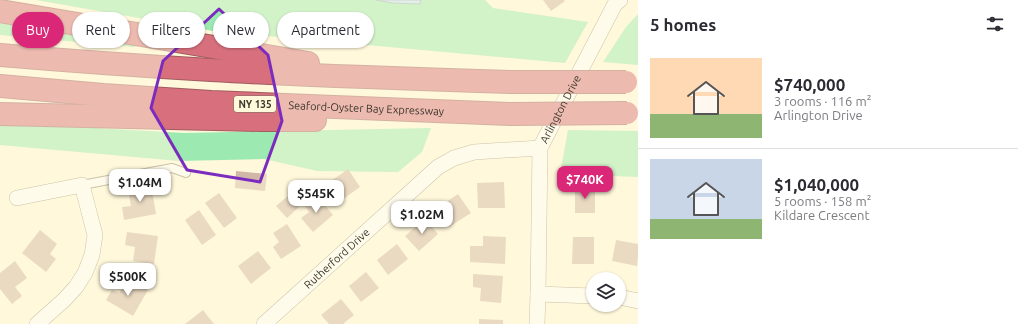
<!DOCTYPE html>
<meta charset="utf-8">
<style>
body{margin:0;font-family:Ubuntu,sans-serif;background:#f2f2f3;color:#2b2b33;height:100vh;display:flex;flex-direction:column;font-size:15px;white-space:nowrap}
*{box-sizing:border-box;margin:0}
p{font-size:13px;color:#7c7c81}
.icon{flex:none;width:22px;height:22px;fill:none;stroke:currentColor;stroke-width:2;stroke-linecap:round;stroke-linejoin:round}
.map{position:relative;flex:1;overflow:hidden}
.side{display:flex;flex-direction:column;background:#fff;width:380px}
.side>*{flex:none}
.hud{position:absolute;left:12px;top:12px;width:380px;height:36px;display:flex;gap:8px}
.controls{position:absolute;left:586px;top:272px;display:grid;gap:8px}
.controls a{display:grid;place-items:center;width:40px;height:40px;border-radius:50%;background:#fff;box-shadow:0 1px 3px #0004;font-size:20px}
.price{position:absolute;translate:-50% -34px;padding:0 9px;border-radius:8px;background:#fff;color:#222;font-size:13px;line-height:26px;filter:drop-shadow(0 1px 2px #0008)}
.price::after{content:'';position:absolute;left:50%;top:24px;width:12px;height:9px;margin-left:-6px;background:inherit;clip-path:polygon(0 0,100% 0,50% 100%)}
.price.current{background:#db2777;color:#fff}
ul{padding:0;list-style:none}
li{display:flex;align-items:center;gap:12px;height:100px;padding:0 12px}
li+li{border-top:1px solid #e1e1e2}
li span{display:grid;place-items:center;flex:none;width:112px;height:80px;border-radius:0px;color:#555}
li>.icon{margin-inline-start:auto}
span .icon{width:48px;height:48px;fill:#fffc;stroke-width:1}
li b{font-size:17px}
h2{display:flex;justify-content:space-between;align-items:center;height:48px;padding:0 12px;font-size:17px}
.pill{padding:0 14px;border-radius:18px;background:#fff;box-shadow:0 1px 3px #0004;font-size:14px;line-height:36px}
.pill.current{background:#db2777;color:#fff}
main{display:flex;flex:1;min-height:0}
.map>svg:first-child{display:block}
</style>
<main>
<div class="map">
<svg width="638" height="324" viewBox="0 0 638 324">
<rect width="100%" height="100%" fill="#fff8db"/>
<path fill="#9ceab1" d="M 36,0 L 485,0 L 493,8 L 588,22 L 565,63 L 213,31 Z
M 638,14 L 638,65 L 603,62 L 626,27 Z
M 0,16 L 145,44 L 133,47 L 0,35 Z
M 0,124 L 43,125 L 184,133 L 431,128 L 422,152 L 398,172 L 317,171 L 264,159 L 179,161 L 0,145 Z
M 568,130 L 638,131 L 638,177 L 560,174 Z"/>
<path fill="#bfe4fb" stroke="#97b0bd" d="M 376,0 L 421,0 L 420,4 L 393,3 Z"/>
<path fill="#d1b7a5" d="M 543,0 L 564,0 L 565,1 L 551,11 Z
M 348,169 L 360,187 L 339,202 L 327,184 Z
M 236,171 L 267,174 L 265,191 L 235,188 Z
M 504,182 L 505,208 L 478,208 L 477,183 Z
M 151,185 L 156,214 L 124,220 L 122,207 L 131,206 L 128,189 Z
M 575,187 L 595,187 L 595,213 L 575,213 Z
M 219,193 L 237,218 L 224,228 L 205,203 Z
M 458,194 L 471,213 L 449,227 L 437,208 Z
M 289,195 L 299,207 L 287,218 L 276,206 Z
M 316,195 L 333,215 L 313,232 L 301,218 L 309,212 L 304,205 Z
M 199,210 L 216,235 L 202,245 L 185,220 Z
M 425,219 L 438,234 L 419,251 L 405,236 Z
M 287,224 L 301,246 L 281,259 L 273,247 L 279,242 L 273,233 Z
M 40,230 L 57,244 L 50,254 L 56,259 L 46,272 L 22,253 Z
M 127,232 L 158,236 L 154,264 L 133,261 L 135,247 L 125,245 Z
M 483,236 L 506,237 L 505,264 L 470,262 L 470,246 L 483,246 Z
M 573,237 L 594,237 L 594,264 L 572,264 Z
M 616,240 L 638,244 L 638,257 L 637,266 L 612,261 Z
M 397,244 L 408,259 L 388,275 L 377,260 Z
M 258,251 L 271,268 L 251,284 L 238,266 Z
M 15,261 L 27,278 L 15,287 L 22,296 L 12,304 L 0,289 L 0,273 Z
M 366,272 L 379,288 L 361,302 L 349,286 Z
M 473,274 L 503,276 L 501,303 L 480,301 L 481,288 L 473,287 Z
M 128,278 L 148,290 L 133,316 L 106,300 L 112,290 L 119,293 Z
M 341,299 L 354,315 L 343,324 L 329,324 L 321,315 Z
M 203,310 L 214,324 L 185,324 Z
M 479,319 L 503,320 L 503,324 L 479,324 Z"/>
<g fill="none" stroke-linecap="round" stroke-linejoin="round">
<defs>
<path id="service" d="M 82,185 L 172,168 L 186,173"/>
<g id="minor">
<path d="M 17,198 L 82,185 L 95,235 L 92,255 L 85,273 L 76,287 L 64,300 L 37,324"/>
<path d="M 538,294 L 593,296"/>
<path d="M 619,297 L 638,301"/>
<path id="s1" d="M 264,324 L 438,167 L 454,158 L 474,152 L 540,148"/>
<path id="s2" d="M 537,324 L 538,294 L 540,148 L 615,4 L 620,0"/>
</g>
<g id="motorway">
<path d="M 0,11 L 308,63"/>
<path d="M 0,55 C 70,61 141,66 211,70 C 311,76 410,79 510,82"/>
<path id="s3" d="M 0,86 L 103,95 L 211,102 L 510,114"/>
<path d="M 0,114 L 260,120 L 315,120"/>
</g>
</defs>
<use href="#service" stroke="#8c866c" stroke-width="10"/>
<use href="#minor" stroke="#8c866c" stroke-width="16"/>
<use href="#motorway" stroke="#a05c60" stroke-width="24"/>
<use href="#service" stroke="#fff" stroke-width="8"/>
<use href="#minor" stroke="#fff" stroke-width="15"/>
<use href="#motorway" stroke="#d7707c" stroke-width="22"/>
<defs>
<path id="motorway-bridge" d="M 510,82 L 626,82
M 510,114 L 627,113"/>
</defs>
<use href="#motorway-bridge" stroke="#a05c60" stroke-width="24" stroke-linecap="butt"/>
<use href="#motorway-bridge" stroke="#d7707c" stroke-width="22"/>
</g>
<path d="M0 0H638V324H0ZM 219,9 L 268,55 L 282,121 L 260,182 L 187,170 L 151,108 L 163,61 Z" fill="#fff8db" fill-opacity=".55" fill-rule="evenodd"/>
<path fill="none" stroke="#7b2cbf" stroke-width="3" stroke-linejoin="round" d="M 219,9 L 268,55 L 282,121 L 260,182 L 187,170 L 151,108 L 163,61 Z"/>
<g text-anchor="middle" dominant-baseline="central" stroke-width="3.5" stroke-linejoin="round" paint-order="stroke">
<rect fill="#fff8db" stroke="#747060" stroke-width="1" x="234" y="96" width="42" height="16" rx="3"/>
<g font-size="10" font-weight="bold" fill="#39362b">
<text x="255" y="104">NY 135</text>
</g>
<g font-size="11" fill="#39362b" stroke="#fff8db">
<text stroke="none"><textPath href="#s3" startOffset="367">Seaford-Oyster Bay Expressway</textPath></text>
<text stroke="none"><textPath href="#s2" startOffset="220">Arlington Drive</textPath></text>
<text stroke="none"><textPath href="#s1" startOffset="98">Rutherford Drive</textPath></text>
</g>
</g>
</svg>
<div class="controls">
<a><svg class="icon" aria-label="layers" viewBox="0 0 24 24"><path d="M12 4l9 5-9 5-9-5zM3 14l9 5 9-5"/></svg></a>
</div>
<b class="price current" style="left:585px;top:200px">$740K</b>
<b class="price" style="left:140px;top:203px">$1.04M</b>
<b class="price" style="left:316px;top:214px">$545K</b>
<b class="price" style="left:422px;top:235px">$1.02M</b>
<b class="price" style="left:128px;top:297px">$500K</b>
<div class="hud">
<a class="pill current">Buy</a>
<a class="pill">Rent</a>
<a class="pill">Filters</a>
<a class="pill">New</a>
<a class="pill">Apartment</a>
</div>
</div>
<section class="side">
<h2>5 homes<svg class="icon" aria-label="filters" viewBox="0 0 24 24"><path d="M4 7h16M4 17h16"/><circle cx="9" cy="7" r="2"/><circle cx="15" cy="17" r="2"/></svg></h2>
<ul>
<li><span style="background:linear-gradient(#ffd9b3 70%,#8fb573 0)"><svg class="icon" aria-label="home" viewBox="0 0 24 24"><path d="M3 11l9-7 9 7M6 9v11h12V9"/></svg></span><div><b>$740,000</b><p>3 rooms · 116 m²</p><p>Arlington Drive</p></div></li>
<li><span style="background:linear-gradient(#c9d6e8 75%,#8fb573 0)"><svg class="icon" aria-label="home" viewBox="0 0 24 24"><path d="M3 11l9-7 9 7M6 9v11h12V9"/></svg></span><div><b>$1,040,000</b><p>5 rooms · 158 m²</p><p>Kildare Crescent</p></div></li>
</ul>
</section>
</main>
